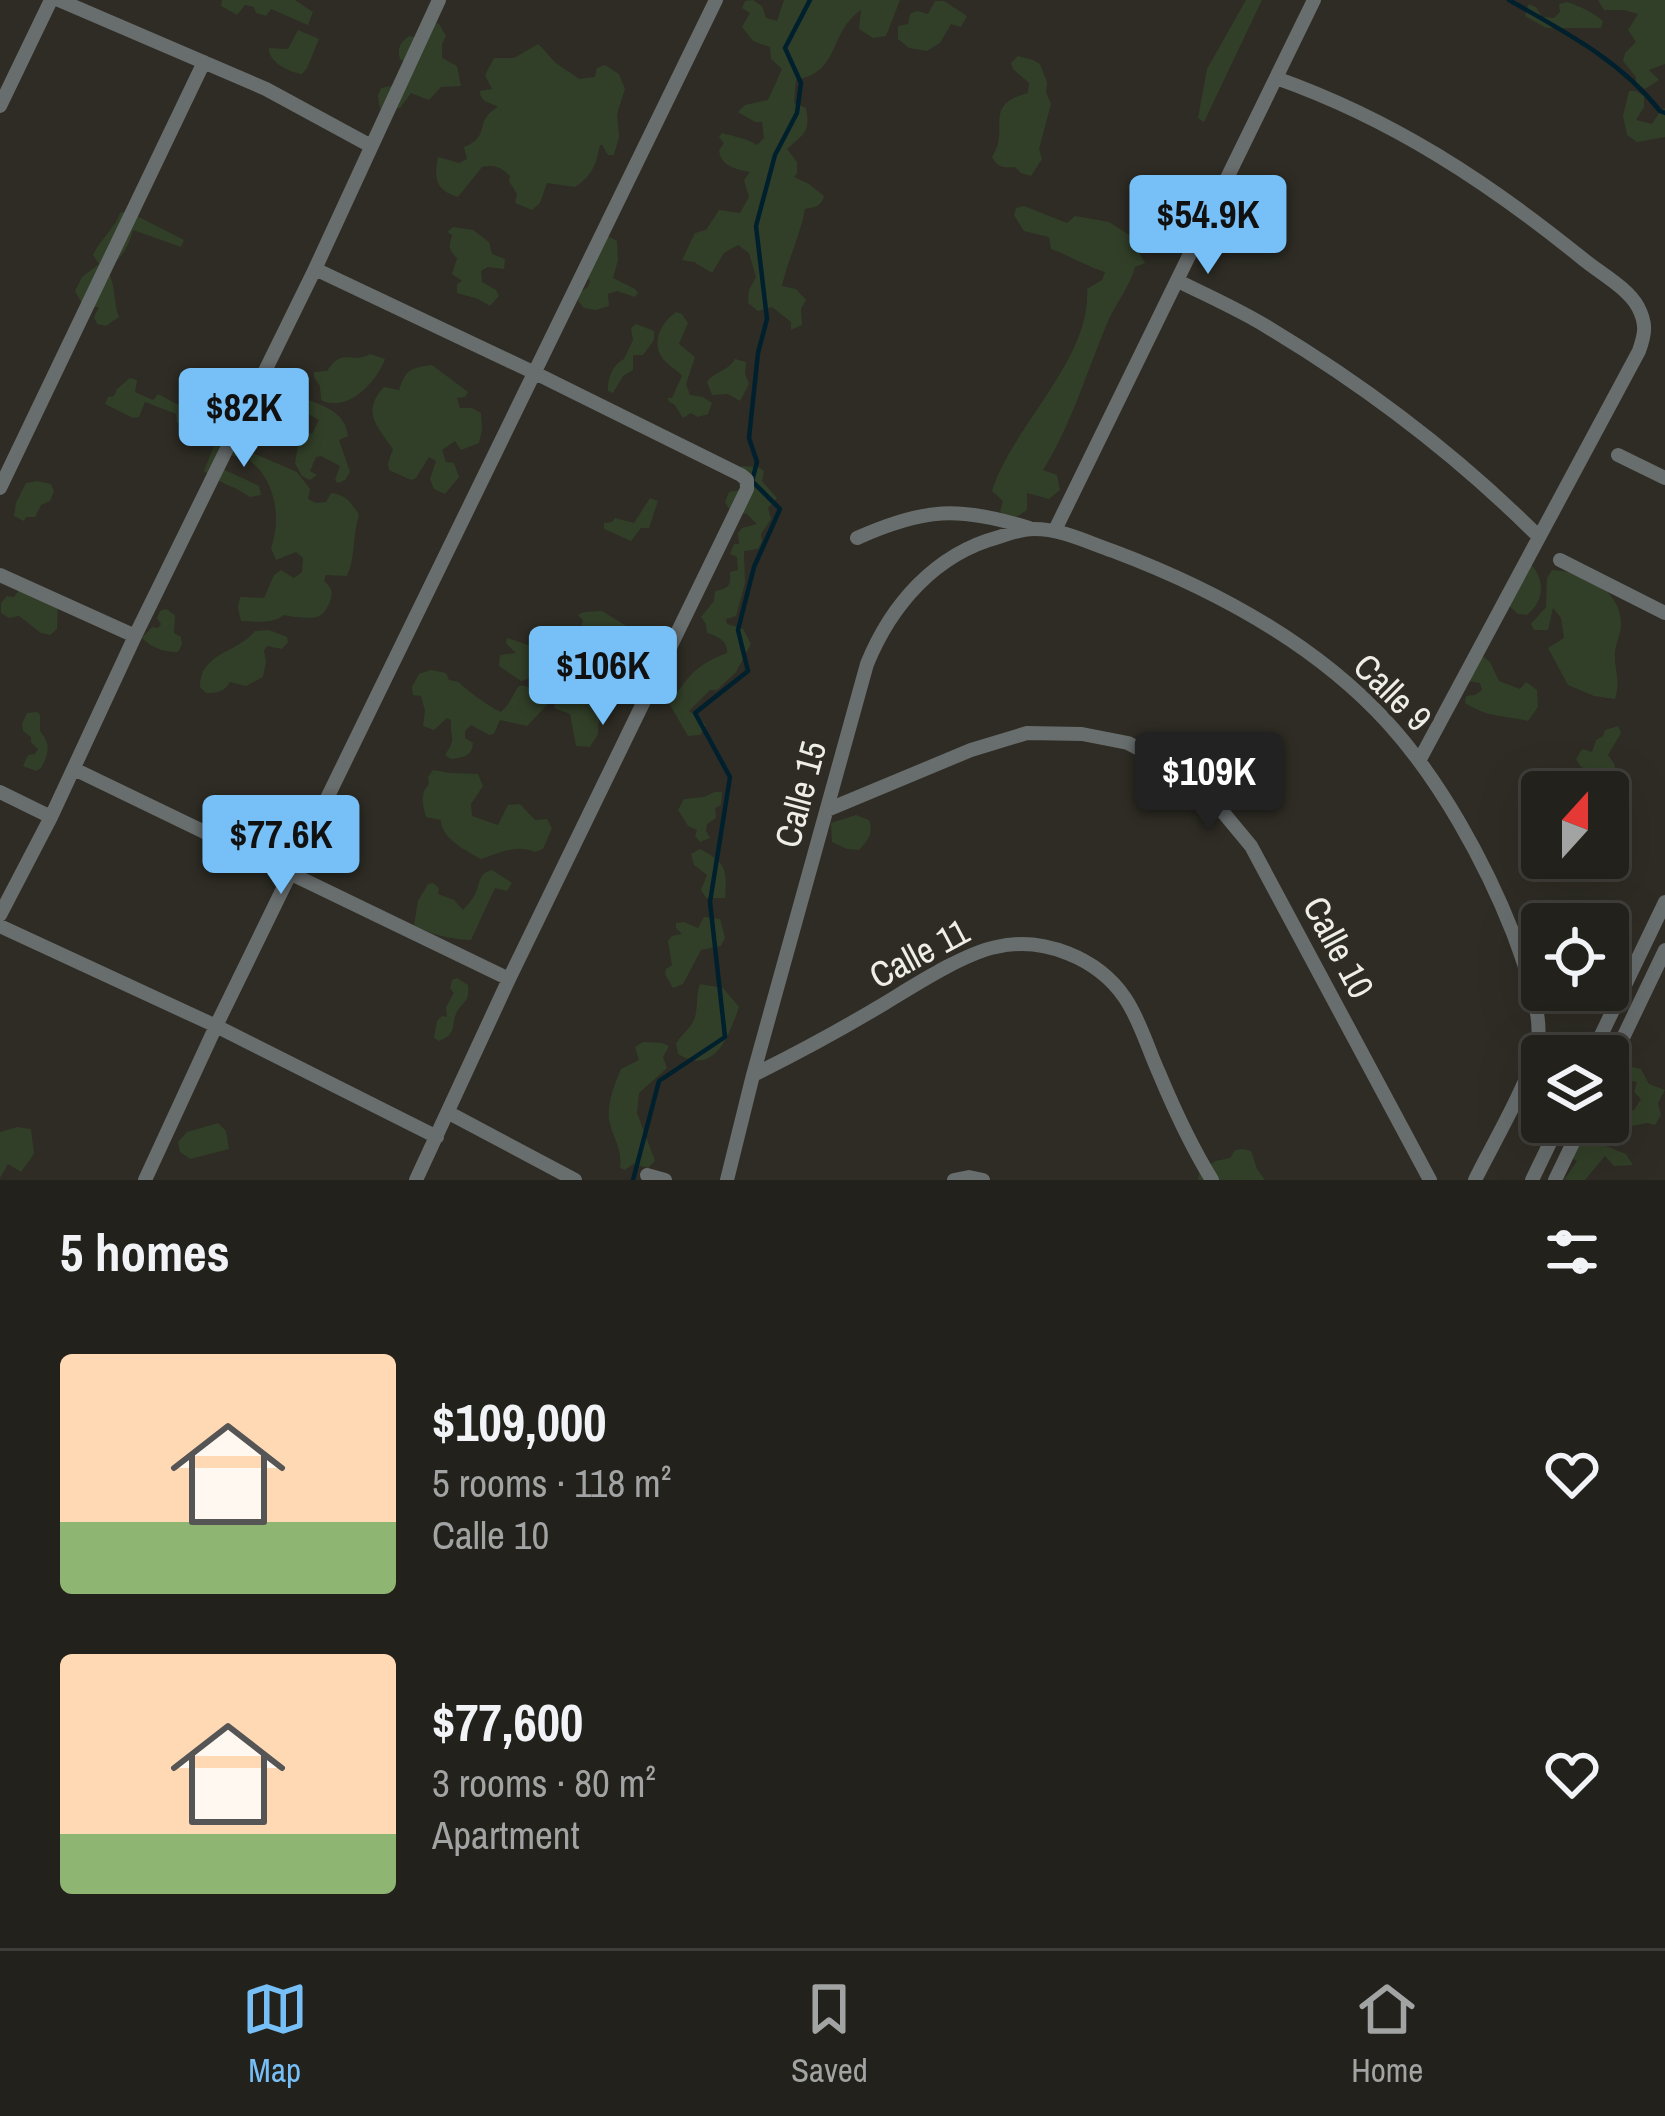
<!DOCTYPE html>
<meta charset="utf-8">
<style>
body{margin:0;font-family:"Archivo Narrow",sans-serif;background:#2e2e28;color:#f1f3f6;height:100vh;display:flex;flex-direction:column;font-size:45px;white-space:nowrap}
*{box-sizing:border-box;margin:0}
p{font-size:39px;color:#a2a3a3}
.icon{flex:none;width:66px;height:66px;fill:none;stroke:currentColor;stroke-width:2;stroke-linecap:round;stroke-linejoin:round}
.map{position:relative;height:1180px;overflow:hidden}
.drawer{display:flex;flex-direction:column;background:#22211b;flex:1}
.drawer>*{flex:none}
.needle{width:78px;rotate:21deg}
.buttons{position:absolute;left:1521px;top:771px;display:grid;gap:24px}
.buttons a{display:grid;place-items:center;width:108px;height:108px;border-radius:12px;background:#22211b;box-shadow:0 12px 48px #0002,0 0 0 3px #3f3e3a;font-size:60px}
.price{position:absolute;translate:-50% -102px;padding:0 27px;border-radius:12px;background:#77bff7;color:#111;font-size:39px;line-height:78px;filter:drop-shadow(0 3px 6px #0008)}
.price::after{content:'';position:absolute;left:50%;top:72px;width:36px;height:27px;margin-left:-18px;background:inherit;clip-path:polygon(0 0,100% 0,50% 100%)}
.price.current{background:#222;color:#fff}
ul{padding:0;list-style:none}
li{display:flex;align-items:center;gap:36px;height:300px;padding:0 60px}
li span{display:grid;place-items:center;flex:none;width:336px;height:240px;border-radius:12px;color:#555}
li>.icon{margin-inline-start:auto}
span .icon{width:144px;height:144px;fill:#fffc;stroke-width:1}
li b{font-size:51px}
h2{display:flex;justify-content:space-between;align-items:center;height:144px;padding:0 60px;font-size:51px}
.tab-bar{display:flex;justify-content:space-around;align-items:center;height:168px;border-top:3px solid #3f3e3a;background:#22211b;font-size:33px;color:#a2a3a3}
.tab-bar a{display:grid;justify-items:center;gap:6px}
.tab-bar .current{color:#77bff7}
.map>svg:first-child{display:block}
</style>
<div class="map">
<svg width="1665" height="1180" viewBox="0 0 1665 1180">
<rect width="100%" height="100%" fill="#2e2c24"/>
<path fill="#323f28" d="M 222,0 L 295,0 L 313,12 L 308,25 L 271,9 L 266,16 L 256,13 L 254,7 L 245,5 L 237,15 L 221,6 Z
M 753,0 L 762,6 L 766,18 L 777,21 L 784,0 L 900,0 L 886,36 L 873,38 L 859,29 L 861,10 C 827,34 842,71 796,80 L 794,103 L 806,108 C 811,133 803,134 787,149 L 797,162 L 797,173 L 794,177 L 809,184 L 824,196 C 821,207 814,207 805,209 C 800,236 788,259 782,286 L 796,289 L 806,300 L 801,309 L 802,325 L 791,330 L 791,322 L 772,307 L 758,311 L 748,303 L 749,290 L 756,277 L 749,253 L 738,245 L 724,253 L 712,273 L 694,262 L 682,260 L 695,233 L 706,230 L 719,210 L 740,213 L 749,197 L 744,180 L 750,172 C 736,169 721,167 719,150 L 724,143 L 719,137 L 722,133 C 735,137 747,138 757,145 L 764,138 L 762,122 L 755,122 L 738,112 L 745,105 L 768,100 L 782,69 L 771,59 L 770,47 L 753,41 L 742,27 L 750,13 L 742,8 L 745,1 Z
M 1246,0 L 1262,0 L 1204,122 L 1198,118 L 1207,69 Z
M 1598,0 L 1665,0 L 1665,64 L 1649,70 L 1659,80 L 1645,89 L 1636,84 L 1636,77 L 1623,61 L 1625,53 L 1636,42 L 1628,30 L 1638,14 L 1624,10 L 1604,10 Z
M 935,1 L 944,1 L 967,16 L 961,27 L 951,24 L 940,43 L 927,51 L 909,48 L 898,39 L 898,26 L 908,24 L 910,14 L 917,11 L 928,14 Z
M 1567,2 C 1580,6 1592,12 1603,21 L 1601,28 L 1546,28 L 1525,16 L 1529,4 L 1536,7 L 1542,17 L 1554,18 L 1560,12 L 1559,4 Z
M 433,22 L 439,24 L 446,36 L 442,44 L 442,58 L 457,66 L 461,86 L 441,87 L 429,100 L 411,93 L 400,108 L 380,109 L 378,96 L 381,88 L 391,86 L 411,67 L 400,59 C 397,48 400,43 409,36 L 415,37 Z
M 298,30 L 319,39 L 307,68 L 302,74 C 289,72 268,62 269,48 L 288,49 Z
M 538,44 C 545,50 548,55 554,61 C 558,66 572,73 579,79 L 595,77 L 597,68 L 605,65 L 619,74 L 625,89 L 617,114 L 619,137 L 614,155 L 608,155 L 602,145 L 600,145 C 596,165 592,176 575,187 L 547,183 L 540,203 L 532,210 L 515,203 L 517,194 L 509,181 L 510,176 C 501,167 495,164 482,167 L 458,197 C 435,190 434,178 438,157 L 459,163 L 467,159 L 464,147 C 492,136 473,121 498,107 C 491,102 480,103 480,91 L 492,89 L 485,75 L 494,58 L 514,58 Z
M 1018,56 L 1033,60 L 1040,64 L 1047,82 L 1046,92 L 1051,104 L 1039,149 L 1042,159 L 1031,176 L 1021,173 L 1015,167 C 1004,168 998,168 992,157 C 1011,128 981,105 1028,93 L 1029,83 L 1013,69 L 1011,63 Z
M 1629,91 L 1636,91 L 1644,96 L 1644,107 L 1636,120 L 1652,124 L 1661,110 L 1665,108 L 1665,137 L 1637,142 L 1627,135 L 1623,116 Z
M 1154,204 C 1164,223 1146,237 1140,254 L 1145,263 L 1135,267 C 1130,286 1117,302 1109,319 C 1087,370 1072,424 1043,470 L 1057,475 L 1060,490 L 1049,499 L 1027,493 L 1027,510 L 1012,520 L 1000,512 L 1003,501 L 992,491 C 1011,428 1092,358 1087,289 L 1102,280 L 1105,272 C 1088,267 1070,256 1051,249 L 1049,237 L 1024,231 L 1014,215 L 1016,208 L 1024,206 L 1067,223 L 1075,216 L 1109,222 L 1131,236 C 1134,220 1136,210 1154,204 Z
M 127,211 L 184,240 L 181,247 L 133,230 C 129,247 120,260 107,270 C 116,283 113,302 119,317 L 106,326 L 97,324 L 94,317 L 99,307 L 84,307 L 75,291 L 82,277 L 99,264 L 93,255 C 100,239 115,229 120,213 Z
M 453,227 L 473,230 L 489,242 L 492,254 L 505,259 L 504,269 L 488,267 L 481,271 L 482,282 L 496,290 L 499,296 L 490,306 L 478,299 L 457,293 L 457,284 L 462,281 L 452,274 L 457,258 C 448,249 449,247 452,235 L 447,232 Z
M 606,235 L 617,241 L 618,260 L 613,278 L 635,289 L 638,293 L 635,297 L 617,291 L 608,294 L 609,306 L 596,310 L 584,308 L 578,301 L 580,292 L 588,287 L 590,281 L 583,271 Z
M 676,312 L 682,314 L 688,323 L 679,344 L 695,357 L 686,384 L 690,395 L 703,397 L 712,403 L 708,414 L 698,417 L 691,413 L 683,418 L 674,404 L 669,402 L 668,398 L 672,398 L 682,376 C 678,371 672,368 667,363 C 649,347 659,324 676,312 Z
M 636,324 L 654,331 L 654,340 L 643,355 L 633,355 L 633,370 L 623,376 L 613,393 L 608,391 C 607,379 613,364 624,359 L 633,340 L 631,328 Z
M 370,354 L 385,359 C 376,384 346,413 321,400 L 320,386 L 314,377 L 314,372 L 327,371 C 343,346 351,365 370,354 Z
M 735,359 L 746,362 L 745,374 L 749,384 L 740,401 L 728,394 L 712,395 L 707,382 C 715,371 728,371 735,359 Z
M 432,365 L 468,392 L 465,397 L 457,398 L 460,408 L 472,408 L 481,413 L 482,430 L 479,443 L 461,450 L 455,441 L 442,450 L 446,462 L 454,463 L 459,477 L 445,494 L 434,489 L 430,479 L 436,461 L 429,457 L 416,478 L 411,480 L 389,470 L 388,463 L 393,449 C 379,428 360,413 384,387 L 399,390 C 406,369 410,368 432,365 Z
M 221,369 L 228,369 L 231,378 L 239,383 C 237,397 226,408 215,417 C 197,412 198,403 201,385 L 214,378 Z
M 267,376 C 286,387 289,399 287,420 L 297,429 L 312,434 L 319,420 L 299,409 L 301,406 L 306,406 L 309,400 C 328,408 345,413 348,436 L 339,440 L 350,472 L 345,480 L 338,483 L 335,480 L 340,466 L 321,456 L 316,457 L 310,471 L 317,475 L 310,480 L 302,476 L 295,463 L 299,439 L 263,427 L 252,421 L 253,435 L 245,431 L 238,439 L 245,452 L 243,456 L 226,456 L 223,469 L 259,486 L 261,495 L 250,497 C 235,486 218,483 204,471 L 216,441 L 223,439 C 225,427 238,391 247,382 C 252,378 261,377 267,376 Z
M 130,378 L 137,380 L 135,392 L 153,400 L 158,394 L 192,412 L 188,424 L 177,423 L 176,414 L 145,402 L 139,417 L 133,418 L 105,404 L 108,397 L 114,396 L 117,389 Z
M 250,454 L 255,454 L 297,472 L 310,489 L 308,499 L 316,503 L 326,502 L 331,493 C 346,495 352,503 359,515 C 352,536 356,556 347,576 L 326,575 L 324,581 C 327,584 330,586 331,590 C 334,598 325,615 317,617 C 311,619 290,617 284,615 C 270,625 258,621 241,621 L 238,608 L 240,597 L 264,598 L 274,575 L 281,570 L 294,578 L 302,572 L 303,558 L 296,552 L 276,560 L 271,548 C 282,518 275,480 250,461 Z
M 742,466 L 758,467 L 764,471 L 762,481 L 777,498 L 768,508 L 771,519 L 761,534 L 762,541 L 758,549 L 744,551 L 745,583 L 736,616 L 726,619 L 727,624 L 743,629 L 751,644 L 736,672 L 717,690 L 710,690 L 689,711 L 701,719 L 706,726 L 700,735 L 688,736 L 669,703 C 690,676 693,666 727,653 C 728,641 718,636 707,633 L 706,624 L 701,617 L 714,601 L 715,591 C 729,588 731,586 730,572 L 738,570 L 737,557 L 730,554 L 734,544 L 739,544 L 738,533 L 742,528 L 757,524 L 747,514 L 731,512 L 725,502 L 729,492 L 740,490 L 737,473 Z
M 37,481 L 51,484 L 54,491 L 50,501 L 41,505 L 35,517 L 26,517 L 24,521 L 14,516 L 16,503 L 26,483 Z
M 650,498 L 658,501 L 649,528 L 641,528 L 631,541 L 604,529 L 604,523 L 612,522 L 615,518 L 634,523 Z
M 1531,564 C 1545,581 1545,600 1527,615 L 1518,614 L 1508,605 Z
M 1552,570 C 1582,571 1621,589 1621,624 C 1621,633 1616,643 1615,652 C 1614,671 1621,680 1615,699 L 1594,696 L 1568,685 L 1548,648 L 1564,638 L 1561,618 L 1553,608 L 1548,630 L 1534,630 L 1531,624 L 1546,607 L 1547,578 Z
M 37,584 L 58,597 L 57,629 L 50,635 L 41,633 L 19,616 L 9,618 L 1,613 L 1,603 L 7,596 L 14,597 L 19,590 Z
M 166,609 L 175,615 L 174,633 L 181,637 L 182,644 L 178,652 C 163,652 152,648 142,638 L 152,627 L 158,628 L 161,624 L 157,618 L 160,611 Z
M 602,611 L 628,627 L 627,633 L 617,642 L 608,644 L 599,632 L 594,635 L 580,631 L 583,620 L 578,615 L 584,612 Z
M 269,630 L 287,637 L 288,642 L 282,649 L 267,646 L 264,651 L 266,662 L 263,677 L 246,686 L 230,682 C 224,692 218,693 206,693 L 200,687 C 200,652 238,653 255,631 Z
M 541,634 L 546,634 L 549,638 L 545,649 C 551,660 570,665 581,659 L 577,646 L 581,641 L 587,642 L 596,652 L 604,647 C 617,652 629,657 640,666 L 633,678 L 600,699 L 598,734 L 590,747 L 576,746 L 570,714 L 554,708 L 558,686 L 563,678 L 535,667 L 528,679 L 521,681 L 499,666 L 500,655 L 516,653 L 506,643 L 507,638 L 534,647 L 537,637 Z
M 1480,654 L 1490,662 L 1499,681 L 1520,689 L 1526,682 L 1537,690 L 1538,707 L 1528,721 C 1503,715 1489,718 1465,703 L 1466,696 L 1475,695 L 1482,690 L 1480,683 L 1467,681 Z
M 431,670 L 446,673 L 449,680 L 459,682 C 463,688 493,709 501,712 C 525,689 506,674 549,697 L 550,702 L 527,726 L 500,720 L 494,734 L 489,735 L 471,725 L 465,731 L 465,738 L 473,743 C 472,757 463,757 451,759 L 445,755 C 458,736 449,736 451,720 L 447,718 L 434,730 L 423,726 L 425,711 L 421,696 L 413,695 L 412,687 L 419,674 Z
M 37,712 L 40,715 L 40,731 C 51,744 49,754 41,768 L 36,771 L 23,766 L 28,755 L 35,754 L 38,749 L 31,742 L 31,737 L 23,731 L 22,724 L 27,713 Z
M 1618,726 L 1621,733 L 1608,755 L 1615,765 L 1614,779 L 1581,767 L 1576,759 L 1582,749 L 1592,752 L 1596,740 L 1603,736 L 1605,730 Z
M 433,770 L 451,773 L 478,774 L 483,786 L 471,804 L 472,816 L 498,825 L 508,805 L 520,804 L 535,820 L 547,819 L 552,828 L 543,849 L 535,852 C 516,844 499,853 481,859 C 466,851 440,837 441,820 L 426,817 C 423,805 419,795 429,784 L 428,777 Z
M 715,792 L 722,792 L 721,805 L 715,808 L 716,818 L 707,824 L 706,831 L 710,838 L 700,842 L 695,836 L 697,830 L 688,826 L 678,810 L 684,799 L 704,797 Z
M 856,815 L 869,820 C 874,833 868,840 859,850 L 847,849 L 832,842 L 831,823 Z
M 700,849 C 727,863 727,870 725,898 L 706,898 L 701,890 L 707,875 L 694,865 L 691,854 Z
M 492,870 L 512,883 L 507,891 L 495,888 L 471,940 C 451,939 432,935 414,925 L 418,901 L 428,884 L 433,883 L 439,888 L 438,894 L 454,900 L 463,910 C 467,905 474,898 476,892 C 481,881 478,874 492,870 Z
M 704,917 L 720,919 L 725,938 L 721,946 L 701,950 L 683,984 L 673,988 L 665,974 L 666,969 L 672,965 L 668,941 L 672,936 L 682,934 L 676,928 L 676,923 L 684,922 L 698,928 Z
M 457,978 L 468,985 C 469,1002 466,998 458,1010 C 449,1025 460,1032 439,1041 L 434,1038 L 437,1021 L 442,1016 L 447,1017 L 446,1007 L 454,993 L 450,988 L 452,980 Z
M 700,984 L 723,988 L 739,1007 C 729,1035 715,1077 678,1054 L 676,1043 C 683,1033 695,1025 696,1012 C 698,1001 696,995 700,984 Z
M 643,1042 L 662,1043 L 669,1046 L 663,1057 L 667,1068 L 639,1093 L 637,1113 L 655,1161 L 648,1168 L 633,1164 L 625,1170 L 620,1168 C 623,1149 612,1137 609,1119 C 607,1103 615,1083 621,1069 L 639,1060 L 635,1047 Z
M 1632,1067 L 1641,1069 L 1649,1084 L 1665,1090 L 1658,1103 L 1661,1115 L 1655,1125 L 1647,1123 L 1621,1128 L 1610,1118 L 1615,1106 L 1624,1107 L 1625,1113 L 1634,1110 L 1641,1099 L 1634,1092 L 1637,1082 L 1627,1080 L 1628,1071 Z
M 218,1123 L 226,1131 L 229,1149 L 190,1159 L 180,1152 L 178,1142 L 187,1132 Z
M 17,1127 L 31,1129 L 34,1154 L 21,1172 L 8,1164 L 0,1178 L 0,1132 Z
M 1583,1137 L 1626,1154 L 1633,1165 L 1614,1166 L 1605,1156 L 1585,1180 L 1564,1180 L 1577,1161 L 1570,1157 Z
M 1243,1149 L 1251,1151 L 1257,1169 L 1265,1180 L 1198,1180 L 1200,1170 L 1216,1161 L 1230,1158 L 1235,1150 Z"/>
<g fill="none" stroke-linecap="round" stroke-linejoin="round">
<path stroke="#00202e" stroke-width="4.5" d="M 1509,0 C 1565,32 1620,60 1660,111 L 1665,113
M 633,1180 L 659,1081 L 725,1037 L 710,902 L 730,777 L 695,713 L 748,671 L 738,630 L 754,567 L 780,509 L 752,481 L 757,462 L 749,438 L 758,353 L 767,319 L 756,226 L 775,155 L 797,113 L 801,83 L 785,48 L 810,0"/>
<path stroke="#686d6d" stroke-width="14" d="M 59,0 L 266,89 L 371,146
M 1276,78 C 1392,119 1488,182 1583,259 C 1600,273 1628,288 1638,307 C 1647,324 1645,334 1639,351 L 1419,761
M 0,106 L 51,0
M 315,269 L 535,373 L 741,475 L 747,480 L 747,489 L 509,979 L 416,1180
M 1178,281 C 1208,296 1240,310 1269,328 C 1367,387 1458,456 1539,537
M 1618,455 L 1665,478
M 0,488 L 204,62
M 1055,530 L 1314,0
M 857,538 C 924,508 959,506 1029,528
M 1560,560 L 1665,613
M 0,575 L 135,636
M 74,769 L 509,979
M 0,792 L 51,817
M 827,810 L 971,750 L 1027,733 L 1082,734 L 1128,743 L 1173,767 L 1212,799 L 1251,846 L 1430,1180
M 0,915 L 51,817 L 135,636 L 315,269 L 439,0
M 0,926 L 216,1026 L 437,1137
M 1591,1056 L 1665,902
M 1608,1069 L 1665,950
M 753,1075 C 798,1053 840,1030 882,1005 C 912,987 962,954 996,947 C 1043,936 1098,958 1125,998 C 1140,1020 1148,1049 1159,1073 C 1174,1109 1191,1146 1212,1180
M 449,1113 L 575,1180
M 647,1175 L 665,1180
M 145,1180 L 216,1026 L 716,0
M 727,1180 L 753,1075 L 867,664 C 891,605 935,554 999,537 C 1010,533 1023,529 1034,529 C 1062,529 1087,542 1113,551 C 1214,589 1314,642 1388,723 C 1440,780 1485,862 1513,933 C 1523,960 1542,1011 1538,1039 C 1533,1077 1493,1143 1475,1180
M 954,1180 L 969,1177 L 983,1180
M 1532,1180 L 1560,1122
M 1555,1180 L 1583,1122"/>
</g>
<g text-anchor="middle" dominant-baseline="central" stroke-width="10" stroke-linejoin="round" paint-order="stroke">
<g font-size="36" fill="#efede8" stroke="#2e2c24">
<text transform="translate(1393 692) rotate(45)">Calle 9</text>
<text transform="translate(800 794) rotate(-75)">Calle 15</text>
<text transform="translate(1339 947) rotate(62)">Calle 10</text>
<text transform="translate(919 953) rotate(-28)">Calle 11</text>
</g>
</g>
</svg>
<div class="buttons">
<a><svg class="needle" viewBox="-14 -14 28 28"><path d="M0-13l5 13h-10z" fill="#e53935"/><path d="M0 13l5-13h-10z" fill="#a2a3a3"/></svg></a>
<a><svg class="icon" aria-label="locate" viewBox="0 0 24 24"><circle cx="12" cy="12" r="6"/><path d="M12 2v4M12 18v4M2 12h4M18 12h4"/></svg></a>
<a><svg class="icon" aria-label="layers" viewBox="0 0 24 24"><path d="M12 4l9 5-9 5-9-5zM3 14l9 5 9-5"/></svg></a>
</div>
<b class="price" style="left:1208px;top:277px">$54.9K</b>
<b class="price" style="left:244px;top:470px">$82K</b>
<b class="price" style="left:603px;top:728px">$106K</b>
<b class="price current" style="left:1209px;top:834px">$109K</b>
<b class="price" style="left:281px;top:897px">$77.6K</b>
</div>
<section class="drawer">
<h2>5 homes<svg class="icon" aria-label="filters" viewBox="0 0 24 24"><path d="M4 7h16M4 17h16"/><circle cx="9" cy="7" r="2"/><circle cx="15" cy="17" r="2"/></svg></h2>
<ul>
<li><span style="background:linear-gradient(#ffd9b3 70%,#8fb573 0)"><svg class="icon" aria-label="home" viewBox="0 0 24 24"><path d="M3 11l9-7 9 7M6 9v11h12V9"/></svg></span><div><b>$109,000</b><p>5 rooms · 118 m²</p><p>Calle 10</p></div><svg class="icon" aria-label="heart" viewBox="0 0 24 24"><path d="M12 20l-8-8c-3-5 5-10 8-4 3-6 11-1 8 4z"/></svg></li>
<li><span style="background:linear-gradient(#ffd9b3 75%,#8fb573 0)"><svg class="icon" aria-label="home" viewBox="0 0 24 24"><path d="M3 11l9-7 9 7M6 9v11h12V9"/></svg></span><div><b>$77,600</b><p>3 rooms · 80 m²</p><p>Apartment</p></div><svg class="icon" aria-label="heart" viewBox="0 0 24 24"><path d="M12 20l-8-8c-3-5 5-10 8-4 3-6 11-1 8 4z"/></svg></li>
</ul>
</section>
<nav class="tab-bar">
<a class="current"><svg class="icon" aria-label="map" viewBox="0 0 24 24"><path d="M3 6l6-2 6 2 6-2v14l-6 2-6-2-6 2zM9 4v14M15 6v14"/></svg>Map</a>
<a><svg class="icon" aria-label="saved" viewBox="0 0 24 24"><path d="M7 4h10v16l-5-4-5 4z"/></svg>Saved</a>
<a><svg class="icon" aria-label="home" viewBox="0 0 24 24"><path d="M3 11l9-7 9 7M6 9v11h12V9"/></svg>Home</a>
</nav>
